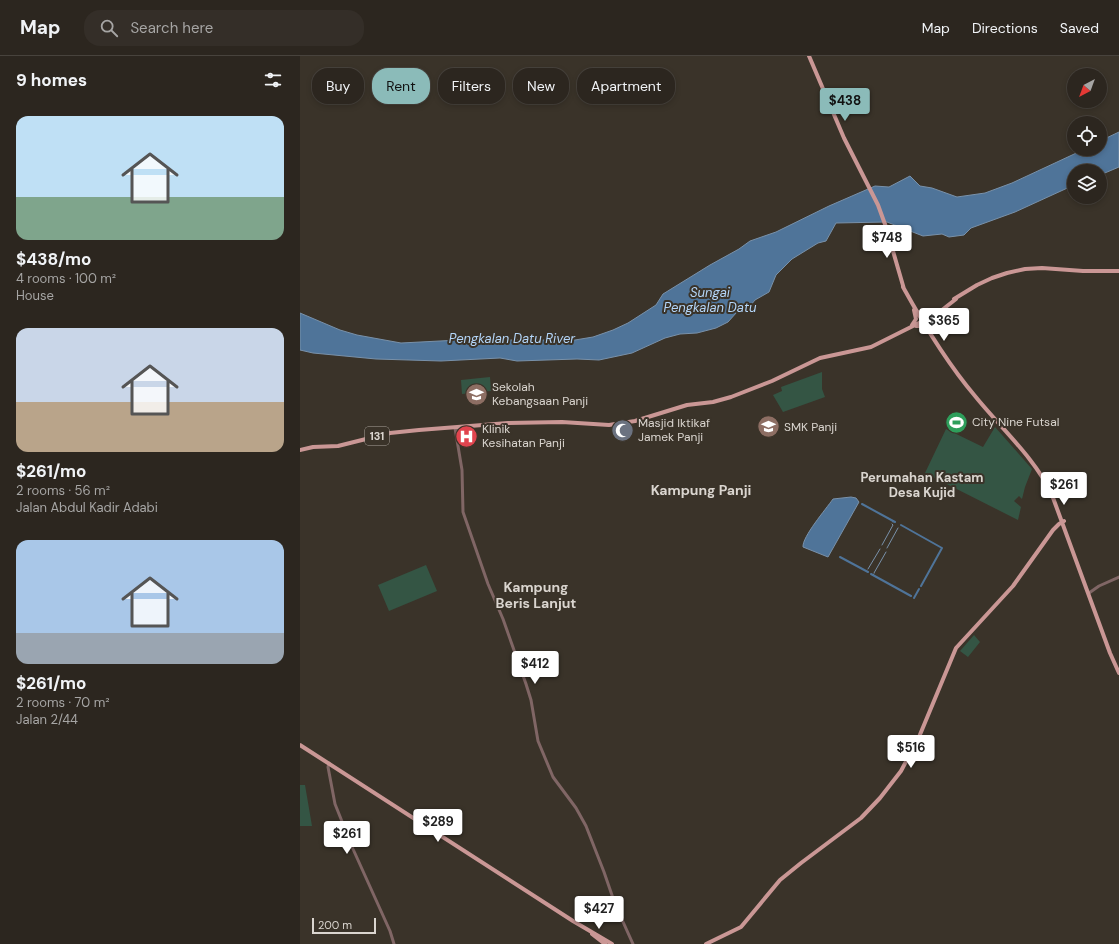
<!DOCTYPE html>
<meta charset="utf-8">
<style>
body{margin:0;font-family:"DM Sans",sans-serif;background:#342e28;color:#f1f3f6;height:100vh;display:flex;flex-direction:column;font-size:15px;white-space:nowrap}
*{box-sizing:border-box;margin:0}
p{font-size:13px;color:#a6a5a4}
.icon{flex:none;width:22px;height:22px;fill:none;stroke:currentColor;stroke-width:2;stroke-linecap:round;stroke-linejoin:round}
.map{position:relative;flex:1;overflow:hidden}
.side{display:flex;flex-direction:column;background:#2c261f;width:300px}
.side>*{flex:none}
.hud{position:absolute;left:12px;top:12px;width:380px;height:36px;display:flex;gap:8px}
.needle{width:26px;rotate:221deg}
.fabs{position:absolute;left:767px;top:12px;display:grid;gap:8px}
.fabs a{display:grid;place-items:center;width:40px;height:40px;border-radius:50%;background:#2c261f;box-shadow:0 2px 6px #0003,0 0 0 1px #48433d;font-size:20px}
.scale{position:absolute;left:12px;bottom:10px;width:64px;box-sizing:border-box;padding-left:4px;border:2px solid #dad5cf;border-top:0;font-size:11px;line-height:14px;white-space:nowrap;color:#dad5cf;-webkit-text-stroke:3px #3a3329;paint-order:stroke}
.price{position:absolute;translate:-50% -34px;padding:0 9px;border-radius:4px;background:#fff;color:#222;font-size:13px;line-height:26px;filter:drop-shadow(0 1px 2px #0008)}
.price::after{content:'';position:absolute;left:50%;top:24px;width:12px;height:9px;margin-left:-6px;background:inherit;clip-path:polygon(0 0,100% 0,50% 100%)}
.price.selected{background:#8bbbb9;color:#111}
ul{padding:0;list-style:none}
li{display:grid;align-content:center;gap:8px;height:212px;padding:0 16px}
li span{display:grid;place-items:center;height:124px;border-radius:12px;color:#555}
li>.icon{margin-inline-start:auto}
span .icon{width:72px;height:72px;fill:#fffc;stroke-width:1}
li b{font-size:17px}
h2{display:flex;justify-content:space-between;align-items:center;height:48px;padding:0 16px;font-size:17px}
.chip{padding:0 14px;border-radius:16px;background:#2c261f;box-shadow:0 2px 6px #0003,0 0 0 1px #48433d;font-size:14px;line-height:36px}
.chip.selected{background:#8bbbb9;color:#111}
header{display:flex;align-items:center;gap:24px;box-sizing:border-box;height:56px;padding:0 20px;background:#2c261f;border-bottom:1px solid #48433d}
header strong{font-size:19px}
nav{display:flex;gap:22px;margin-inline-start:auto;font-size:14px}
.search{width:280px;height:36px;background:#342e28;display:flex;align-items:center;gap:10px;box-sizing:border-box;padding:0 14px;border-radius:16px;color:#a6a5a4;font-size:15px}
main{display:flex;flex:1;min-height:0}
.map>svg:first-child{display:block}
</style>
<header>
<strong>Map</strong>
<div class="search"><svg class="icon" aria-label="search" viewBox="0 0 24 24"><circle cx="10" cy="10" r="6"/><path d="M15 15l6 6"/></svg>Search here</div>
<nav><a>Map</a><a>Directions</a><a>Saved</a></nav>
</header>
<main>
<section class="side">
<h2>9 homes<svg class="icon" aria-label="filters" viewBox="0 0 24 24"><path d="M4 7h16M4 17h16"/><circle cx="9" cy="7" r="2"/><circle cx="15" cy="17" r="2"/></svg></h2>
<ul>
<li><span style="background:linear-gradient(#bfe0f5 65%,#7fa58c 0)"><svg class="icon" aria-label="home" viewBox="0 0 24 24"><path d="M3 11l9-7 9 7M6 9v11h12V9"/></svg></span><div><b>$438/mo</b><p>4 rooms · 100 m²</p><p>House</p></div></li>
<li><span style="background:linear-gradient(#c9d6e8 60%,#b9a48a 0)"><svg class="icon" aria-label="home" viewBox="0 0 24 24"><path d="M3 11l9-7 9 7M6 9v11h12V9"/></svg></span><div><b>$261/mo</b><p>2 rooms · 56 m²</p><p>Jalan Abdul Kadir Adabi</p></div></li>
<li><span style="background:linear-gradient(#a9c7e8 75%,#9aa5b1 0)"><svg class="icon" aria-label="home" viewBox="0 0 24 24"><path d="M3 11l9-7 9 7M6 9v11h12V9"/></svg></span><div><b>$261/mo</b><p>2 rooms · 70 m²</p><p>Jalan 2/44</p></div></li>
</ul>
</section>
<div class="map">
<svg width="819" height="888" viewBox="0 0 819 888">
<rect width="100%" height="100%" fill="#3a3329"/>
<path fill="#345544" d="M 522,316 L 522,333 L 525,341 L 483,356 L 473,339 L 482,335 L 481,331 Z
M 190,321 L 191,335 L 162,338 L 161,324 Z
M 695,371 L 732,413 L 725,431 L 722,443 L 719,440 L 714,445 L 721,451 L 718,464 L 625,417 L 646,373 L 683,391 Z
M 126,509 L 137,535 L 89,555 L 78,529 Z
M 674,579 L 680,586 L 668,601 L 660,595 Z
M 0,729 L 5,729 L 12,770 L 0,770 Z"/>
<path fill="#4f7499" stroke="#7991a9" d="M 819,76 L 819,111 L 800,119 L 800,115 L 774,115 L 774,129 L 715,156 L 671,172 L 664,179 L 649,181 L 642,178 L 623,180 L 587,166 L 536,167 L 526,185 L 518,187 L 492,203 L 476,219 L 469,236 L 455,244 L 446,255 L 437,256 L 428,266 L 416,272 L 397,277 L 380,278 L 365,282 L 332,297 L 299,304 L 277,303 L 217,305 L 200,302 L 141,305 L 76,303 L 13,297 L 0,294 L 0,257 L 40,274 L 57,279 L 101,287 L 159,284 L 275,284 L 293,281 L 313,274 L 328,267 L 356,249 L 363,238 L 410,209 L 439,193 L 450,185 L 476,176 L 529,150 L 575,130 L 589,131 L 610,120 L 620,130 L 632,132 L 657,141 L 685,137 L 712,127 L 785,93 L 800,93 L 800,85 Z
M 551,441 L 556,442 L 559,446 L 528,501 L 503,491 C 502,481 526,453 533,443 Z"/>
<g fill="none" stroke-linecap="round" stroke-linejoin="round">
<path stroke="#7991a9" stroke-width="1" d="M 593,466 L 593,465
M 582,489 L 593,469 L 592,468
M 587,492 L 598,472
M 568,513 L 580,493
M 574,517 L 586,496
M 573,519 L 574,518"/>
<path stroke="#4f7499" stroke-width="2" d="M 562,448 L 595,466
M 601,469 L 642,492 L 621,530
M 540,501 L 568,516
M 571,518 L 611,540
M 614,542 L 619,533"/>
<path stroke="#806665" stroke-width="3" d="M 155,372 L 162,414 L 163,456 L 188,528 L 203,563 L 226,628 L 231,644 L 238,685 L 253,721 L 276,752 L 286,770 L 304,816 L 315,848 L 333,888
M 158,372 L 159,384 L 158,386
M 789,537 L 799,530 L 819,521
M 29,707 L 28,711 L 35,748 L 53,793 L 90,875 L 94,888"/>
<path stroke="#ca9795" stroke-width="4" d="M 509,0 L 544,82 L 578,149 L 586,171 L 604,233
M 603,231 C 624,269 647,307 675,340 C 699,370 736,403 752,439 L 810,597 L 819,617
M 654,243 L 677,229 L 692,222 L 707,217 L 725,213 L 742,212 L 783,215 L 819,215
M 618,256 L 625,259 L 632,257
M 612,269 L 616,263 L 614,254
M 616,270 L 621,270 L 626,274
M 0,394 L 13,391 L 38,390 L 90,377 L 119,374 L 208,367 L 262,366 L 309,369 L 335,365 L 387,349 L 413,346 L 431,341 L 472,325 L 520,302 L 571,291 L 621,266 L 642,254 L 656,243
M 0,689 L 273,865 L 312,888
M 292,878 L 305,888
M 406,888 L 441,871 L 480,824 L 501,807 L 561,762 L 580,742 L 601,715 L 619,681 L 656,592 L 713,530 L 753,474 L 759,468 L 764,465"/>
</g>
<defs>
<symbol id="school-disc" viewBox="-11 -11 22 22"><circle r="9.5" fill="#8d6e63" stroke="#3a3329"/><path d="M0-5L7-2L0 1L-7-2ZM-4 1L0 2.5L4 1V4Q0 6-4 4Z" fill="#fff"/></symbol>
<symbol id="stadium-disc" viewBox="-11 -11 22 22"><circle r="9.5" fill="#2e9e5b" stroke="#3a3329"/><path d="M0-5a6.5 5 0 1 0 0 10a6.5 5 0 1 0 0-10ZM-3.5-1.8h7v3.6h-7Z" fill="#fff"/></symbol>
<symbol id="mosque-disc" viewBox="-11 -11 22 22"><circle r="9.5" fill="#6b7280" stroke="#3a3329"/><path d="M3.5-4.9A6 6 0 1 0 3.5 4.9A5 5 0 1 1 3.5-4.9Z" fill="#fff"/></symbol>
<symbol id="hospital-disc" viewBox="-11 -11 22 22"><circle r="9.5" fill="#e0444e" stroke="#3a3329"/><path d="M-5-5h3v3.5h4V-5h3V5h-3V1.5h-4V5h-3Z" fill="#fff"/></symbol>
</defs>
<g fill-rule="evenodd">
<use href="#school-disc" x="164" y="326" width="25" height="25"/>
<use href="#stadium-disc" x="644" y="354" width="25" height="25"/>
<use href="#school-disc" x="456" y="358" width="25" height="25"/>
<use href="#mosque-disc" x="310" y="362" width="25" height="25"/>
<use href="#hospital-disc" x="154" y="368" width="25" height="25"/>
</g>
<g text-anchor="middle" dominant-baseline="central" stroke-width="4" stroke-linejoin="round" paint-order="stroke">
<rect fill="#3a3329" stroke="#aaa49d" stroke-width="1" x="65" y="371" width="24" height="18" rx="3"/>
<g font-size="11" font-weight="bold" fill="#dad5cf">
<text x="77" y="380">131</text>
</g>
<g font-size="12" fill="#dad5cf" stroke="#3a3329" text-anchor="start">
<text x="192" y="331">Sekolah<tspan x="192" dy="14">Kebangsaan Panji</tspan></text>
<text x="672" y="366">City Nine Futsal</text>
<text x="338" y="367">Masjid Iktikaf<tspan x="338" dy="14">Jamek Panji</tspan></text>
<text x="484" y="371">SMK Panji</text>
<text x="182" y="373">Klinik<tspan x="182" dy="14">Kesihatan Panji</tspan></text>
</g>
<g font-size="13" font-style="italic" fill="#b4d6f9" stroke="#3a3329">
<text x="410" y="236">Sungai<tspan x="410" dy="15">Pengkalan Datu</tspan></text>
<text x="212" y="282">Pengkalan Datu River</text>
</g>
<g font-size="13" font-weight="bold" fill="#dad5cf" stroke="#3a3329">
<text x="622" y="421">Perumahan Kastam<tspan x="622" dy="15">Desa Kujid</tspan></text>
</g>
<g font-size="14" font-weight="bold" fill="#dad5cf" stroke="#3a3329">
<text x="401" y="434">Kampung Panji</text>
<text x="236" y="531">Kampung<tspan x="236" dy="16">Beris Lanjut</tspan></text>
</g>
</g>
</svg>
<div class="fabs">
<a><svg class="needle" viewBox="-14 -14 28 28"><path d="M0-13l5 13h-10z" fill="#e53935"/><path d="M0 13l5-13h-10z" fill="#a6a5a4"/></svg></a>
<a><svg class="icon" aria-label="locate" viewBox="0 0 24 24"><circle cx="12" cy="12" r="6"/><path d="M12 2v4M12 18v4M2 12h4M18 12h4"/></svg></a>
<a><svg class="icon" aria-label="layers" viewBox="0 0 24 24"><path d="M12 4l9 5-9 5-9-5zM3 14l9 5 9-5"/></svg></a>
</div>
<div class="scale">200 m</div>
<b class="price selected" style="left:545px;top:66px">$438</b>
<b class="price" style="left:587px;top:203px">$748</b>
<b class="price" style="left:644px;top:286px">$365</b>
<b class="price" style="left:764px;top:450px">$261</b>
<b class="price" style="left:235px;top:629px">$412</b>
<b class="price" style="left:611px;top:713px">$516</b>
<b class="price" style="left:138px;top:787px">$289</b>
<b class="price" style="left:47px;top:799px">$261</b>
<b class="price" style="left:299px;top:874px">$427</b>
<div class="hud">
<a class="chip">Buy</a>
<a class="chip selected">Rent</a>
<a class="chip">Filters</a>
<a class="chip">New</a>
<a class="chip">Apartment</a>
</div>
</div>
</main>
